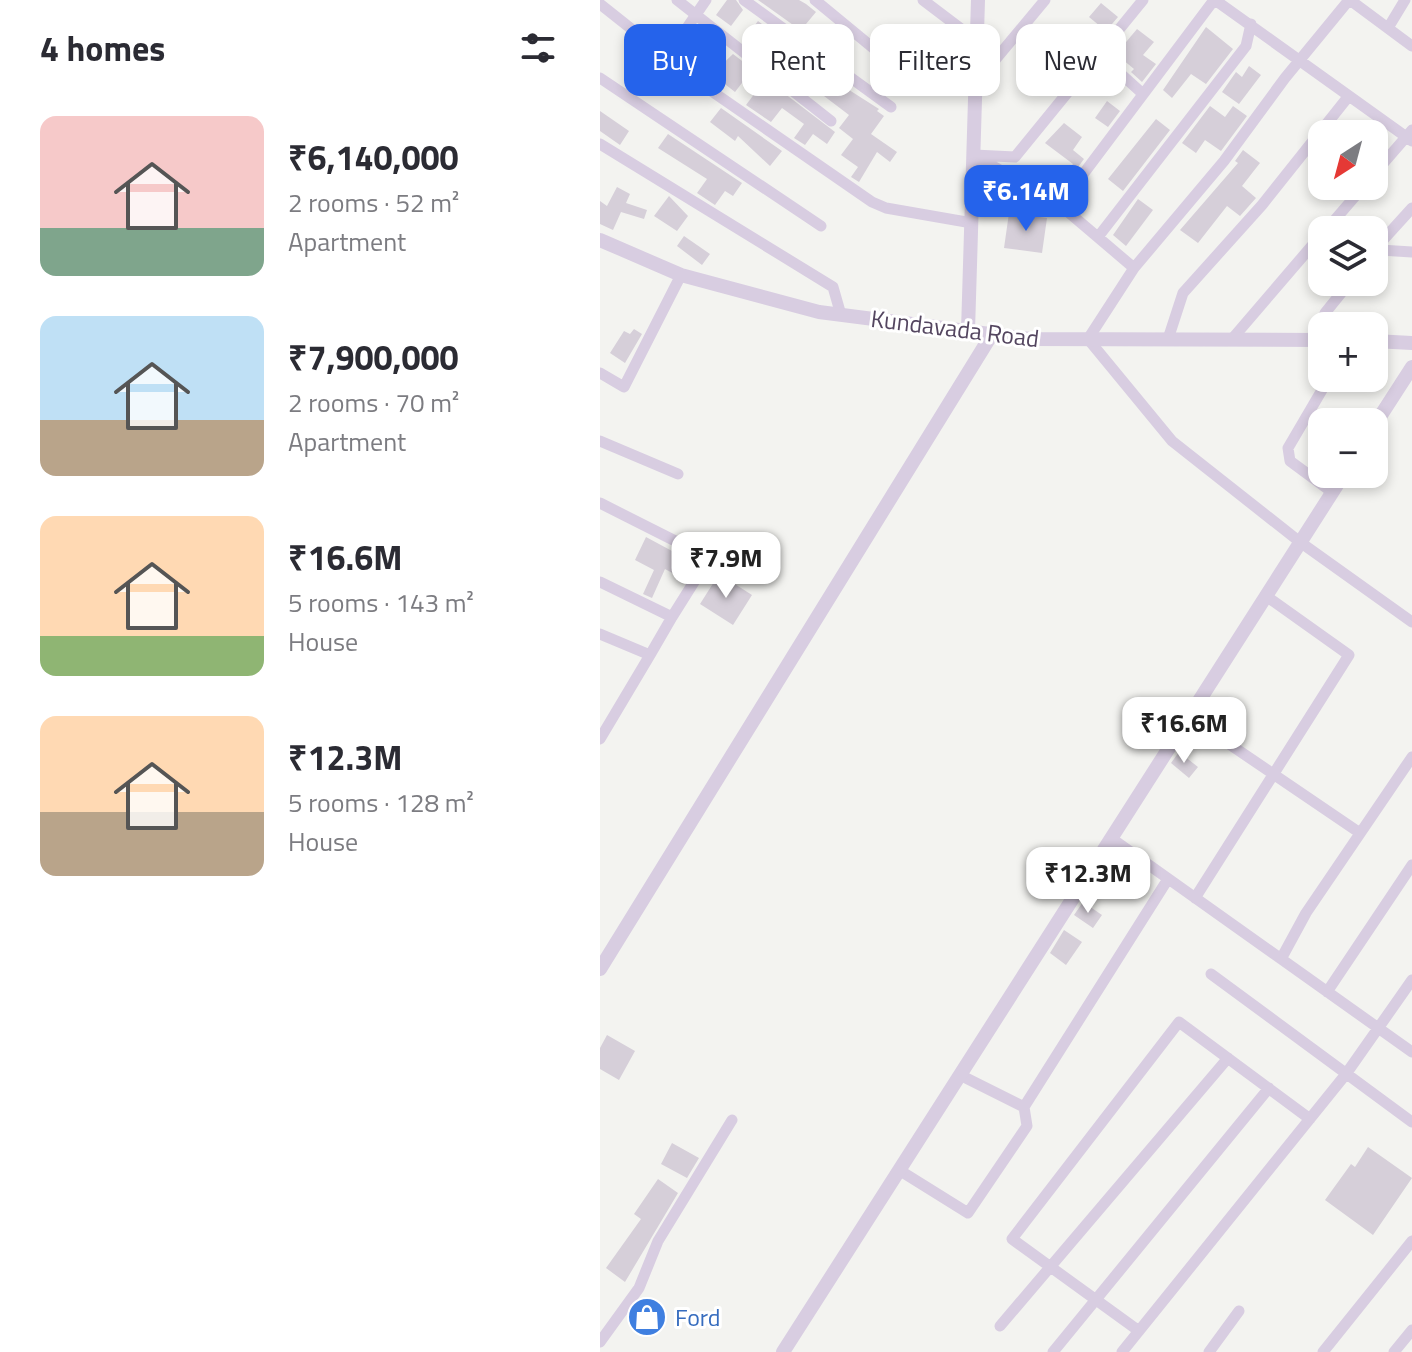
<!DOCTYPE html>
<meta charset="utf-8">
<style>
body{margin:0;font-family:"Titillium Web",sans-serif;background:#f7f7f7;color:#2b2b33;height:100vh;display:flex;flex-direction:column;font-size:30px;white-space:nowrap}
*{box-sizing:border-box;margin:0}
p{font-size:26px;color:#7c7c81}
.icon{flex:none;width:44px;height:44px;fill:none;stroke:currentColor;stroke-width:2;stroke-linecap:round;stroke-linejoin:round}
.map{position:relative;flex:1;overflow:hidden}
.sheet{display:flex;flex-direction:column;background:#fff;width:600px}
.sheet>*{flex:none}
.banner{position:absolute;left:24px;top:24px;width:668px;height:72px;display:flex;gap:16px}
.needle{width:52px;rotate:216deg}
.buttons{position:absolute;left:708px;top:120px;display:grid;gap:16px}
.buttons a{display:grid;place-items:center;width:80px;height:80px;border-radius:16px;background:#fff;box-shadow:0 4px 12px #0003;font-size:40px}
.price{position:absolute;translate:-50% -68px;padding:0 18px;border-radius:16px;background:#fff;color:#222;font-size:26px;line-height:52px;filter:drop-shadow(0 2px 4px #0008)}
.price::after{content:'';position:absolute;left:50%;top:48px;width:24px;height:18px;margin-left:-12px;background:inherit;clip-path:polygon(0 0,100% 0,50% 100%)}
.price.current{background:#2563eb;color:#fff}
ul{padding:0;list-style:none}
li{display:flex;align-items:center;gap:24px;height:200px;padding:0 40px}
li span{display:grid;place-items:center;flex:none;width:224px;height:160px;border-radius:16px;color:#555}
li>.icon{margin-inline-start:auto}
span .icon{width:96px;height:96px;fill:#fffc;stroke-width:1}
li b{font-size:34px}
h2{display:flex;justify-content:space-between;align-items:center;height:96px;padding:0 40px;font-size:34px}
.tag{padding:0 28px;border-radius:16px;background:#fff;box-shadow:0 4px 12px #0003;font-size:28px;line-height:72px}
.tag.current{background:#2563eb;color:#fff}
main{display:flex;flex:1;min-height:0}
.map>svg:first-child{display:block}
</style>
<main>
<section class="sheet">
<h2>4 homes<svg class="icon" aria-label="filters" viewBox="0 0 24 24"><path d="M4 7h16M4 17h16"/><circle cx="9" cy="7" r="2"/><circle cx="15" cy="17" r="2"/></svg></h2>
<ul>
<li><span style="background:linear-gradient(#f6c9c9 70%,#7fa58c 0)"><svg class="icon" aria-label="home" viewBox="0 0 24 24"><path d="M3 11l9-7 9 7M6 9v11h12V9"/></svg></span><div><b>₹6,140,000</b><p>2 rooms · 52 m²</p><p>Apartment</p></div></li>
<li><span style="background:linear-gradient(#bfe0f5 65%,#b9a48a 0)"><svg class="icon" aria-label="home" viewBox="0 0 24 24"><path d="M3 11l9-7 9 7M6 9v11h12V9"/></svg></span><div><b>₹7,900,000</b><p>2 rooms · 70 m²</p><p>Apartment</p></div></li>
<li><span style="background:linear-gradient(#ffd9b3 75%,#8fb573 0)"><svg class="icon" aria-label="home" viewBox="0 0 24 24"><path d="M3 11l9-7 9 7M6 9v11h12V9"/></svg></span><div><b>₹16.6M</b><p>5 rooms · 143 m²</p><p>House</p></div></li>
<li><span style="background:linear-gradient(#ffd9b3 60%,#b9a48a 0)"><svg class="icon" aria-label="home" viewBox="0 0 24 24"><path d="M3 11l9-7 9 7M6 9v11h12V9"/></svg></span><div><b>₹12.3M</b><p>5 rooms · 128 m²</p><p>House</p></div></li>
</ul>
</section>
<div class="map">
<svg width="812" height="1352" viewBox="0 0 812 1352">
<rect width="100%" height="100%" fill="#f3f3f0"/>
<path fill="#d6cfd9" d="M 127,0 L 136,0 L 143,10 L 131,26 L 116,15 Z
M 158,0 L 199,0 L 206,4 L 216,12 L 206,24 L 215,30 L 210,37 Z
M 501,3 L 518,17 L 506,31 L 489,17 Z
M 158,21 L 214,63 L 203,78 L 145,38 Z
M 606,27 L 633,49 L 606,84 L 591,74 L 572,98 L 563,90 Z
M 537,29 L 554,42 L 543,55 L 556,64 L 542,82 L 531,72 L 534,69 L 516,54 Z
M 133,54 L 235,132 L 227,144 L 213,134 L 205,145 L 194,138 L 204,124 L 182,108 L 171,122 L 146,105 L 158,89 L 145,79 L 135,92 L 112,74 Z
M 649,66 L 661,75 L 639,104 L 622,92 L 636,72 L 642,77 Z
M 235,81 L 279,109 L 277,111 L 284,116 L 271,134 L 297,152 L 290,162 L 277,152 L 259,182 L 251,177 L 258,167 L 241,155 L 253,139 L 239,128 L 249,115 L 224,96 Z
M 507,101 L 520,111 L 508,127 L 495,118 Z
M 610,106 L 625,117 L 633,106 L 647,116 L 621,151 L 605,140 L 596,153 L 582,143 Z
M 121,108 L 182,151 L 170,166 L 138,136 L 135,141 L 110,122 Z
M 0,111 L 29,131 L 20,145 L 0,131 Z
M 556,119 L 570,130 L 523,191 L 508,179 Z
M 464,123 L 482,137 L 473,150 L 484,159 L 458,194 L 453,191 L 473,164 L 445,143 Z
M 68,134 L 142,183 L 133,196 L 125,191 L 115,205 L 97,193 L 107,179 L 58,148 Z
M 643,150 L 660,163 L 642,186 L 656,198 L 640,216 L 627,206 L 598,243 L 580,230 L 638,163 L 635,161 Z
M 17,187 L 30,194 L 26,203 L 47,210 L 44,219 L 21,212 L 13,230 L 0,224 L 0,201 L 7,206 Z
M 69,196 L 88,216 L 77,231 L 54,216 Z
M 538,199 L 553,210 L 526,246 L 513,235 Z
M 409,213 L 447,218 L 442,253 L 404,248 Z
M 84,236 L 110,254 L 102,265 L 77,246 Z
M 34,329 L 42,334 L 25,363 L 10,353 L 24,331 L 30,334 Z
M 46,537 L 85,558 L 76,575 L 65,569 L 52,598 L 43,594 L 54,570 L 35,560 Z
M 119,574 L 152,595 L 133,625 L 100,604 Z
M 579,752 L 598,767 L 589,778 L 571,763 Z
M 483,902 L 502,915 L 493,928 L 474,915 Z
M 464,930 L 482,942 L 466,965 L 450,953 Z
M 7,1035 L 35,1051 L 19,1080 L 0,1069 L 0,1048 Z
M 72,1143 L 99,1158 L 87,1178 L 61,1164 Z
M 768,1147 L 812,1178 L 773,1235 L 725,1200 L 751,1164 L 755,1167 Z
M 58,1179 L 78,1193 L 25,1282 L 6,1268 L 41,1219 L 34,1214 Z"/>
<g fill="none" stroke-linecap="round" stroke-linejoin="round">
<path stroke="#d8cde1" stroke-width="11" d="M 77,0 L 231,121
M 144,0 L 291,107
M 215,0 L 312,80
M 323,0 L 377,41
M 615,0 L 812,141
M 749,0 L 685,78 L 624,161 L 534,268 L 488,339 L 572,441 L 700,542 L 812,622
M 750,0 L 812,46
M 0,4 L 97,81 L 272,202 L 286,208 L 372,223
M 788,28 L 805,0
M 500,55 L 543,94
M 67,57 L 106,0
M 376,61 L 395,60 L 445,0
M 0,78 L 221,226
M 0,144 L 233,287 L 241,315
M 774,174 L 812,130
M 460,205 L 614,0
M 726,230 L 764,186
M 498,237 L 646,46 L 651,24
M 780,250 L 783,240 L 812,208
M 774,254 L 780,250 L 812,252
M 534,268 L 460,205 L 374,155 L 415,157 L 543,0
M 723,326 L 725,313 L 750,282
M 568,339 L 583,293 L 662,205 L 748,97
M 632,339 L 722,234
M 0,373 L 24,387 L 81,275
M 729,378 L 688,448 L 690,461 L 732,492
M 0,441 L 78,474
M 0,503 L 109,558 L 72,617 L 0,582
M 0,634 L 50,655 L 72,617
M 588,716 L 760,833
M 0,739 L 50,655
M 511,838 L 812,1052
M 595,898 L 749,655 L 666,596
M 681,959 L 706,913 L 812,757
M 611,974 L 812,1122
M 727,992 L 812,865
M 360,1075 L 424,1107
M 299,1170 L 368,1213 L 427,1126 L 424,1107 L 568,879
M 400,1326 L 628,1058
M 539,1331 L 412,1239 L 579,1022 L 710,1119
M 0,1342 L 39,1288 L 58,1241 L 132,1120
M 453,1352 L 669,1088
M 522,1352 L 746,1074 L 812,980
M 609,1352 L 639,1311
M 723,1352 L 812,1241
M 794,1352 L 812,1330"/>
<path stroke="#d8cde1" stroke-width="14" d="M 0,240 L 81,275 L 219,312 L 430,339 L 722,340
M 368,331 L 378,0
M 774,341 L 812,343
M 774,426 L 812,367
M 0,969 L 392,334
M 183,1352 L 744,474"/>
</g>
<defs>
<symbol id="shop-disc" viewBox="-11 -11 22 22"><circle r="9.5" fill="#3f7fe0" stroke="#fff"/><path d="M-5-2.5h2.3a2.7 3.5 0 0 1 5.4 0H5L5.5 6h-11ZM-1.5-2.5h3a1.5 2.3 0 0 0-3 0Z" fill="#fff"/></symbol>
</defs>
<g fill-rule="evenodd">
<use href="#shop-disc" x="25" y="1295" width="44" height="44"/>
</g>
<g text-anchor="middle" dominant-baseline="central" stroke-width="6" stroke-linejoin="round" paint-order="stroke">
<g font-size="24" fill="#544660" stroke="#fff">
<text transform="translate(355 328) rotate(7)">Kundavada Road</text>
</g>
<g font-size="24" fill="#366cbe" stroke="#fff" text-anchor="start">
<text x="75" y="1317">Ford</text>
</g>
</g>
</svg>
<div class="buttons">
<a><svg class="needle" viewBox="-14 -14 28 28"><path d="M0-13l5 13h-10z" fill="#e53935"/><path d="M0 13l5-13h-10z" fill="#7c7c81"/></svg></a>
<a><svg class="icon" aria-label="layers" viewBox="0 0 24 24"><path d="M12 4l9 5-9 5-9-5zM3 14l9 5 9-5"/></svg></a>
<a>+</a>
<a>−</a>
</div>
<b class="price current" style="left:426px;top:233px">₹6.14M</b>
<b class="price" style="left:126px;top:600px">₹7.9M</b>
<b class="price" style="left:584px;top:765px">₹16.6M</b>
<b class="price" style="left:488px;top:915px">₹12.3M</b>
<div class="banner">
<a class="tag current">Buy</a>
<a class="tag">Rent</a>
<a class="tag">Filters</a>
<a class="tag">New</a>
</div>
</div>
</main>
